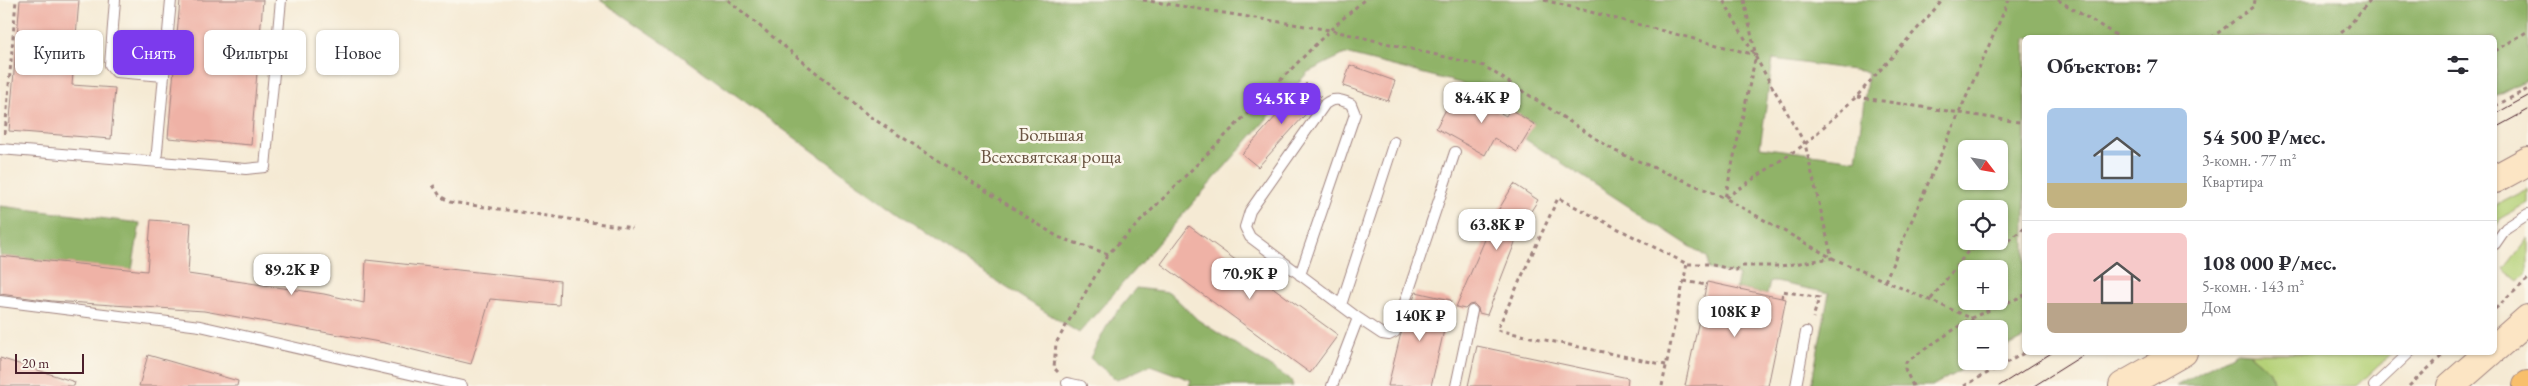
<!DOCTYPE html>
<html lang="ru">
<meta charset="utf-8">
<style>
body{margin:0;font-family:"EB Garamond",serif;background:#f7f7f7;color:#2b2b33;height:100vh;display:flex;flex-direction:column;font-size:19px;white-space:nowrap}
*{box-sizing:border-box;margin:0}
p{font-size:16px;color:#7c7c81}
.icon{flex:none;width:28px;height:28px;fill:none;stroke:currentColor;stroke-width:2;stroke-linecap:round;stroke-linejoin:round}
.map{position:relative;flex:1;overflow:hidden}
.sheet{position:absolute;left:2022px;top:35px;width:475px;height:320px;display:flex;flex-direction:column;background:#fff;border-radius:8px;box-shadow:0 1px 4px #0004}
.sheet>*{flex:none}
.banner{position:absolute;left:15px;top:30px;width:475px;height:45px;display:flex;gap:10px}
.needle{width:32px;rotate:121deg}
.buttons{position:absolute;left:1958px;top:140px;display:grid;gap:10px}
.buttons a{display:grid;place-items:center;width:50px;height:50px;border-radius:8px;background:#fff;box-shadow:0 1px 4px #0004;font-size:25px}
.scale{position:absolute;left:15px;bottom:12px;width:69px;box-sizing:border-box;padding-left:5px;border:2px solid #4a1f2b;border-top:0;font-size:14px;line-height:18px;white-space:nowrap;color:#4a1f2b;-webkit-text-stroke:4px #fbf7ec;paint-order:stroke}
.price{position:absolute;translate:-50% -42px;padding:0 11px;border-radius:10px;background:#fff;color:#222;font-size:16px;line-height:32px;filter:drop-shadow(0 1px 2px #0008)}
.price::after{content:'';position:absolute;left:50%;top:30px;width:15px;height:11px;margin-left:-8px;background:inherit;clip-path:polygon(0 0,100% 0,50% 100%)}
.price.active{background:#7c3aed;color:#fff}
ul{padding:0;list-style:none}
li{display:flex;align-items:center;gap:15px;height:125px;padding:0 25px}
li+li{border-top:1px solid #e1e1e2}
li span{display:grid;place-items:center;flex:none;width:140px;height:100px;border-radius:8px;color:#555}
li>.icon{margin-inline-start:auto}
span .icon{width:60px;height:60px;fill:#fffc;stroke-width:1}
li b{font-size:21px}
h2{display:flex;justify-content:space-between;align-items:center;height:60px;padding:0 25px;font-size:21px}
.tag{padding:0 18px;border-radius:8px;background:#fff;box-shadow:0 1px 4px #0004;font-size:18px;line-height:45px}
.tag.active{background:#7c3aed;color:#fff}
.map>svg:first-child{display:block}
</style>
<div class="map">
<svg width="2528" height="386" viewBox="0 0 2528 386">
<rect width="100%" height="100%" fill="#fbf7ec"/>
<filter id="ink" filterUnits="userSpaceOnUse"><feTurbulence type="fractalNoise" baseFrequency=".02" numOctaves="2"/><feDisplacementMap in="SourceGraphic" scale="10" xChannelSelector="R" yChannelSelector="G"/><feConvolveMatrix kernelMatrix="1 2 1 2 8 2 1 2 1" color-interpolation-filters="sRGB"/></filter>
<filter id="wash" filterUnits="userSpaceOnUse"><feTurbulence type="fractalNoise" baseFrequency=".0096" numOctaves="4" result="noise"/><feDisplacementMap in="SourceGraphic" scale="20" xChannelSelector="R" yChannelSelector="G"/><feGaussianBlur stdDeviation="1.12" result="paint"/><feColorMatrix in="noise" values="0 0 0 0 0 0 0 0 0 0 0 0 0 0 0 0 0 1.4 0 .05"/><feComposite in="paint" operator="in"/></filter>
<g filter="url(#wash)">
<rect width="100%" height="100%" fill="#f5ead4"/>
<path fill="#b5d178" stroke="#807852" d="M 2528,189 L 2528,203 L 2501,218 L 2495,228 L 2495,206 Z
M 2528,238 L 2528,272 L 2519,281 L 2504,269 Z
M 2249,353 L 2392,353 L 2357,386 L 2274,386 L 2270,371 Z"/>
<path fill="#90b368" stroke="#6d694a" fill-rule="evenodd" d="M 600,0 L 2528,0 L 2528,79 L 2495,96 L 2495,38 L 2025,38 L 2025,337 L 1999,351 L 1999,329 L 1966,329 L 1966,361 L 1978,361 L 1932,386 L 1811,386 L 1829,293 L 1770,281 L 1767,295 L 1736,288 L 1739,275 L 1708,269 L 1708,258 L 1525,139 L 1534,123 L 1460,83 L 1345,54 L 1308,72 L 1079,333 L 969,264 L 675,51 ZM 1773,59 L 1868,72 L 1856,160 L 1760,147 ZM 1966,149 L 1999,149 L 1999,181 L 1966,181 ZM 1966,209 L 1999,209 L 1999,241 L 1966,241 ZM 1966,269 L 1999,269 L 1999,301 L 1966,301 Z
M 0,206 L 140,223 L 132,270 L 0,256 Z
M 1136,288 L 1169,292 L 1198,320 L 1291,380 L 1293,386 L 1189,386 L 1191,380 L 1150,365 L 1117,380 L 1090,358 L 1109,322 Z
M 2237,352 L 2249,353 L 2270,371 L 2274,386 L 2176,386 Z"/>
<g id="blocks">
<path fill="#efb2a6" d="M 20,0 L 79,0 L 72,85 L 115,88 L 111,139 L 9,131 Z
M 180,0 L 263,0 L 251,145 L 168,138 Z
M 1350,65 L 1395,81 L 1388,101 L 1343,86 Z
M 1306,83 L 1321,97 L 1258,167 L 1242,154 Z
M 1457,89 L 1506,116 L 1510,109 L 1534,124 L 1517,152 L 1494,138 L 1485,155 L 1436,128 Z
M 1514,184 L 1538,200 L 1521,227 L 1487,315 L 1479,313 L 1478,308 L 1474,304 L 1469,305 L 1465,309 L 1456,307 L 1496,214 Z
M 151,220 L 191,223 L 188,274 L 324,294 L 364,303 L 366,260 L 560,281 L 559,305 L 490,299 L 471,364 L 385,343 L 204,311 L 52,301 L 0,294 L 0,256 L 147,271 Z
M 1189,226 L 1338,335 L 1310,373 L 1161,264 Z
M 1707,282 L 1786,299 L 1768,386 L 1685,386 Z
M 1416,292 L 1451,300 L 1431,386 L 1388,386 L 1400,337 Z
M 1477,346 L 1628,378 L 1627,386 L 1468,386 Z
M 148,355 L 238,381 L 237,386 L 139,386 Z
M 0,358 L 75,382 L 74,386 L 0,386 Z"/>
</g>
</g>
<g filter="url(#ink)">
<use href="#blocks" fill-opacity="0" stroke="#a08480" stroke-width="1"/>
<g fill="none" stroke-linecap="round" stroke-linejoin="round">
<defs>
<path id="service" d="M 115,0 L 110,65 L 116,72 L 164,76
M 0,149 L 246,169 L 265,167 L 281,0
M 156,162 L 171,0
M 2495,244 L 2506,228 L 2528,214
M 1300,275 L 1355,114 L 1351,104 C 1341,100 1334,97 1325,104 L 1250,211 L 1245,227 L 1250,237 L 1358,318 L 1332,386
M 0,301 L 200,326 L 462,386
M 1341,305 L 1394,142
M 1358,318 L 1382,334 L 1389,335 L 1395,332 L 1455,152
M 1067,383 L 1081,386
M 1456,386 L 1472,311
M 1796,386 L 1806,332
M 2374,386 L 2410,352"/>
<path id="secondary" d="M 2495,179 L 2528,161
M 2495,348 L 2528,319
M 2123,386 L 2183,352
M 2451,386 L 2490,352"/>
<path id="primary" d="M 2527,386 L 2528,385"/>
</defs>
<use href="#service" stroke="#a08480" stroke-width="12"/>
<use href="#secondary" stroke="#a08480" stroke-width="30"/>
<use href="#primary" stroke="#a08480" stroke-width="30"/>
<path stroke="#a08480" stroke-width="3" stroke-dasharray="4 4" stroke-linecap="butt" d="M 728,0 L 869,116 L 1058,237 L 1108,254 L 1330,30 L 1364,0
M 1143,0 L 1330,30 L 1484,66 L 1615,151 L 1725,198 L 1805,144 L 1856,97 L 1943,0
M 1544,0 L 1756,55 L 1725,198 L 1832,258 L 1971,318 L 1977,329
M 1744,0 L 1755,52
M 2058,0 L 2121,38
M 2211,38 L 2254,6 L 2255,0
M 2335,38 L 2348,27 L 2370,0
M 2495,51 L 2528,31
M 1857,97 L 2025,123
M 2495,106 L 2528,89
M 5,134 L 16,0
M 433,185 L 440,196 L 450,202 L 632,228
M 1684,281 L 1706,285
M 1885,281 L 2009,0
M 1782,298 L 1783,291 L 1819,298 L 1813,318
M 1931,299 L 1969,250 L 2004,245 L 2025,227
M 2495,309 L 2528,279
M 1996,361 L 2000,367
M 1666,365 L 1497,330 L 1558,198 L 1687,264 L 1708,264 L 1736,270 L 1741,266 L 1781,266 L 1832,258 L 1805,144 L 1723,0
M 1058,372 L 1054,368 L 1056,343 L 1108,254
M 1662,386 L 1687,264
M 1913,386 L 1905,369 L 1906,362 L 1971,318 L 2025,295
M 1964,386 L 2026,352
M 2409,386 L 2446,352"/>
<use href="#service" stroke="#fff" stroke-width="10"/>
<use href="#secondary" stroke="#fce5c4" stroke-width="28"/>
<use href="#primary" stroke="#f8bf6c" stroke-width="28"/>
<path stroke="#4a1f2b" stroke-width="1" d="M 2495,114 L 2528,96
M 2495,128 L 2528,110
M 1999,386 L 2053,352
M 2034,386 L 2088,352"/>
</g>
</g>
<g text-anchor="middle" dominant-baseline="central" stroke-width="5" stroke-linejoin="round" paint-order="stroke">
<g font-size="19" fill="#6a5442" stroke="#fbf7ec">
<text x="1051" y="134">Большая<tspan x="1051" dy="22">Всехсвятская роща</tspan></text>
</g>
</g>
</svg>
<div class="buttons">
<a><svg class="needle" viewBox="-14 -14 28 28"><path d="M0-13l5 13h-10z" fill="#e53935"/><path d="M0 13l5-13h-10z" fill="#7c7c81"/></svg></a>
<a><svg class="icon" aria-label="locate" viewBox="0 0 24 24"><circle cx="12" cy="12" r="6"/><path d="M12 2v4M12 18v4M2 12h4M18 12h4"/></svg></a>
<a>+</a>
<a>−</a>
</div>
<div class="scale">20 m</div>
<b class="price" style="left:1482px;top:124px">84.4K ₽</b>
<b class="price active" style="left:1282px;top:125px">54.5K ₽</b>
<b class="price" style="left:1497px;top:251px">63.8K ₽</b>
<b class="price" style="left:292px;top:296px">89.2K ₽</b>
<b class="price" style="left:1250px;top:300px">70.9K ₽</b>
<b class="price" style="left:1735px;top:338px">108K ₽</b>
<b class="price" style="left:1420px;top:342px">140K ₽</b>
<div class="banner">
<a class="tag">Купить</a>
<a class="tag active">Снять</a>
<a class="tag">Фильтры</a>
<a class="tag">Новое</a>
</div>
<section class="sheet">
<h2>Объектов: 7<svg class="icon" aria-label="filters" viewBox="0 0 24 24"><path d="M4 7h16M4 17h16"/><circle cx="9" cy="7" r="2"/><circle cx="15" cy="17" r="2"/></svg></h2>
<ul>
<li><span style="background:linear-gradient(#a9c7e8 75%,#c2b280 0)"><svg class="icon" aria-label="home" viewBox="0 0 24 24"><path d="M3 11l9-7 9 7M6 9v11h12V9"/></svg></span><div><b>54 500 ₽/мес.</b><p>3-комн. · 77 m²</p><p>Квартира</p></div></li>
<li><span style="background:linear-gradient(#f6c9c9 70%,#b9a48a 0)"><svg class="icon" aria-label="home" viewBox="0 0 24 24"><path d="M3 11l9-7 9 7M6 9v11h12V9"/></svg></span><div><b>108 000 ₽/мес.</b><p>5-комн. · 143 m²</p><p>Дом</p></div></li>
</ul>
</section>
</div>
